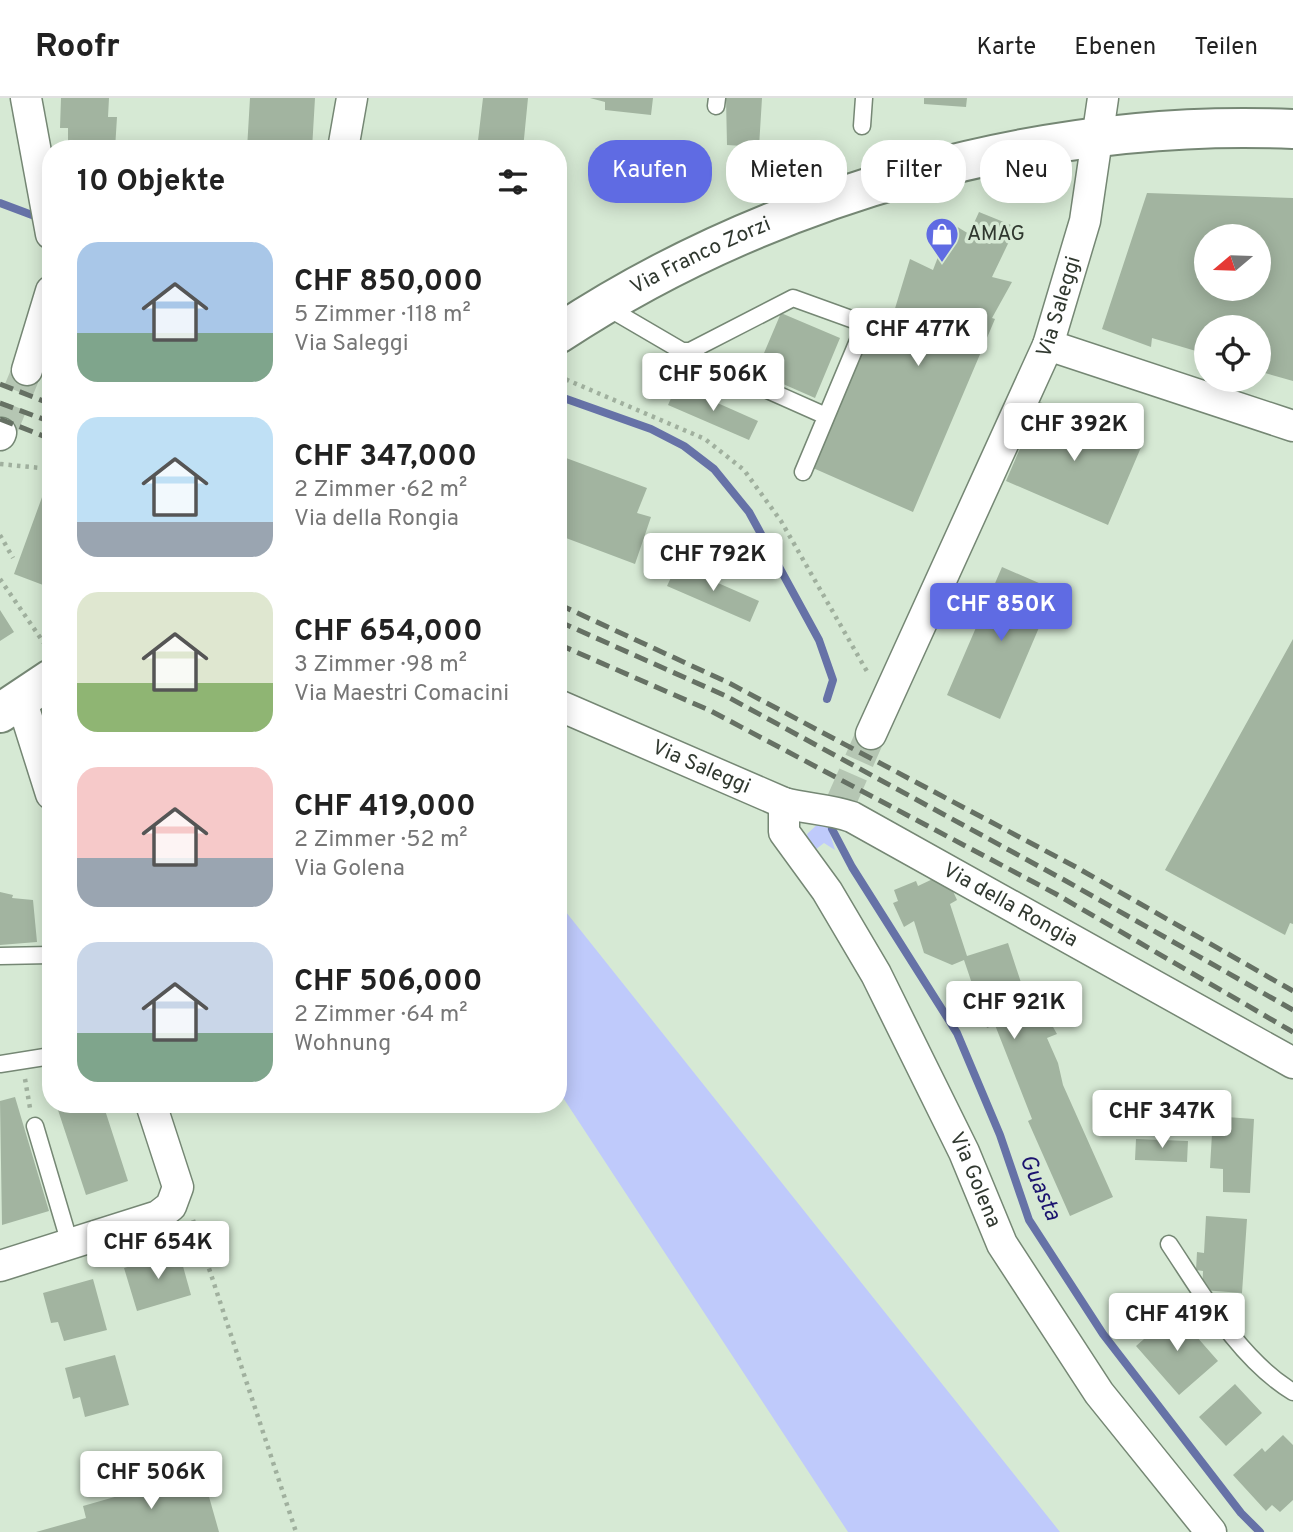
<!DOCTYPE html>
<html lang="de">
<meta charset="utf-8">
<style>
body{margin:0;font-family:Overpass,sans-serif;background:#f6f6f6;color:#222;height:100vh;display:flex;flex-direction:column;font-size:26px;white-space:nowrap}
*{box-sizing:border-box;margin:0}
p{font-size:23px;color:#767676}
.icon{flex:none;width:38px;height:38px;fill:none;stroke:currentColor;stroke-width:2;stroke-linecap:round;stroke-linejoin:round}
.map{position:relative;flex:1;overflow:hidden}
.drawer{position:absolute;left:42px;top:42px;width:525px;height:973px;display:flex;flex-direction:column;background:#fff;border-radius:28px;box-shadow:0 4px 18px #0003}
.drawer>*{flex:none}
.top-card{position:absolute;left:588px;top:42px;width:598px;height:63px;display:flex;gap:14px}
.needle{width:46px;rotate:251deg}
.fabs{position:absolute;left:1194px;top:126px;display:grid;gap:14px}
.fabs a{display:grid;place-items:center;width:77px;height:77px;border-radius:50%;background:#fff;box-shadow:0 4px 18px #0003;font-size:35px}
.price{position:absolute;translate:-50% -60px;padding:0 16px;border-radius:7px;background:#fff;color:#222;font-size:23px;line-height:46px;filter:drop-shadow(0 2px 4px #0008)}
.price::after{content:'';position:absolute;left:50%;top:42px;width:21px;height:16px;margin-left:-10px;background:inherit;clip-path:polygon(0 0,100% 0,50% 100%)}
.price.on{background:#5f6be3;color:#fff}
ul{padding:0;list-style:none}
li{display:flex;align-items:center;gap:21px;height:175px;padding:0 35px}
li span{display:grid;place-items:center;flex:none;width:196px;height:140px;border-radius:21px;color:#555}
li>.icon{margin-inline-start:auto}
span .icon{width:84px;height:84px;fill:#fffc;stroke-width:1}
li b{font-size:30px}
h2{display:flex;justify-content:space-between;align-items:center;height:84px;padding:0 35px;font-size:30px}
.chip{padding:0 24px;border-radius:28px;background:#fff;box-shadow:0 4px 18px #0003;font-size:24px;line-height:63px}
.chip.on{background:#5f6be3;color:#fff}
header{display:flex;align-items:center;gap:42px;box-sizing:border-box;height:98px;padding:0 35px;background:#fff;border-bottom:2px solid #e0e0e0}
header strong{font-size:33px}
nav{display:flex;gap:38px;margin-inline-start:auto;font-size:24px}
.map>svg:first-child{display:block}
</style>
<header>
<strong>Roofr</strong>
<nav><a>Karte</a><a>Ebenen</a><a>Teilen</a></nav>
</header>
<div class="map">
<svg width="1293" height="1434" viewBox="0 0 1293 1434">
<rect width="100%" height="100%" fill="#d6e9d4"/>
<path fill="#bfcafb" d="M 820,724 L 827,726 L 835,752 L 824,745 L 811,755 L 807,736 Z
M 558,804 L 1060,1434 L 848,1434 L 558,992 Z"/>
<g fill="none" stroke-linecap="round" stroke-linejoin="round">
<path stroke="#6672a7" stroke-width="8" d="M 0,105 L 40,120
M 558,298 L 651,331 L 684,348 L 714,371 L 749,414 L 819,542 L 833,582 L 827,601
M 832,731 L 852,769 L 957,935 L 1000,1037 L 1029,1122 L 1103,1236 L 1241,1415 L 1260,1434"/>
</g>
<path fill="#a2b4a0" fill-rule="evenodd" d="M 61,0 L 109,0 L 108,19 L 117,19 L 115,51 L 89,50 L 89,45 L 68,44 L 68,30 L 60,30 Z
M 250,0 L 315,0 L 312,51 L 247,51 Z
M 483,0 L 528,0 L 523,51 L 477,51 Z
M 590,0 L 653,0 L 651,17 L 605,12 L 605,4 Z
M 726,0 L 762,0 L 759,49 L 727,47 Z
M 924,0 L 967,0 L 966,9 L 924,6 Z
M 1147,95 L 1293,100 L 1293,283 L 1258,273 L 1258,229 L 1206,229 L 1206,256 L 1152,240 L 1151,249 L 1102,231 ZM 1206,138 L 1258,138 L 1258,191 L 1206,191 Z
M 979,114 L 1016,129 L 992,179 L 1012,184 L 992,220 L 995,221 L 913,414 L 813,370 L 881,212 L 893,217 L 910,161 L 933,172 L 951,125 L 969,136 Z
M 781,215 L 840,240 L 815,300 L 756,274 Z
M 677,287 L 758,323 L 749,342 L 668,307 Z
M 1040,304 L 1142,347 L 1108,427 L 1006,383 Z
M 558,357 L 647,390 L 637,415 L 651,419 L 635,466 L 558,437 Z
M 45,391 L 51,393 L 51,490 L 14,476 Z
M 677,467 L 759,503 L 750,524 L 667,488 Z
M 1002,469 L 1055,492 L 1000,621 L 947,597 Z
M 0,512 L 14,534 L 0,543 Z
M 1293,541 L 1293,826 L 1290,825 L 1285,837 L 1165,772 Z
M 937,779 L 947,780 L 957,802 L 950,806 L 967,858 L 1008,845 L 1030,912 L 1040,906 L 1057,936 L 1047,940 L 1058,965 L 1063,987 L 1113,1099 L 1070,1118 L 1028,1023 L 1032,1021 L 995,927 L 987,930 L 964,862 L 952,867 L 924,855 L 914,823 L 904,829 L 893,805 L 898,803 L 894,792 L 916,783 L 918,788 Z
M 0,794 L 13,797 L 12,800 L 33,802 L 37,844 L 0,847 Z
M 15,999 L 49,1113 L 2,1127 L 0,1003 Z
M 66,1006 L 103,1006 L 128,1083 L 86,1097 L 57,1009 Z
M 1213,1018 L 1254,1021 L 1250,1095 L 1223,1094 L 1223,1071 L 1210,1070 Z
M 1136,1041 L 1188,1043 L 1187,1064 L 1135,1062 Z
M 1206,1118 L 1247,1121 L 1242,1195 L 1202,1192 L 1203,1173 L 1196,1172 L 1197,1154 L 1204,1155 Z
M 179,1154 L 191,1197 L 137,1213 L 124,1170 Z
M 93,1181 L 107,1232 L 64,1243 L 58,1224 L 51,1225 L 43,1195 Z
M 1175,1214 L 1218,1263 L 1179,1297 L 1136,1248 Z
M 115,1257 L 129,1307 L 85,1319 L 80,1299 L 73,1301 L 65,1270 Z
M 1235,1286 L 1262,1315 L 1226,1348 L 1199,1319 Z
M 1283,1337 L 1293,1347 L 1293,1402 L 1280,1414 L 1272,1407 L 1266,1413 L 1233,1377 L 1262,1350 L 1265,1354 Z
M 202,1374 L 219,1434 L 36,1434 L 86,1420 L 83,1408 Z"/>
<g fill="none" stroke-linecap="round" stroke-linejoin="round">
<path stroke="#b5c6b3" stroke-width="30" stroke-dasharray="30 15" stroke-linecap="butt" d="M 1,335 L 27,272
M 841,704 L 871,636"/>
<defs>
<path id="lane" d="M 716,8 L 717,0
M 862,28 L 864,0
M 605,208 L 682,253 L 690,253 L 793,200 L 865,226 L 803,374
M 690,253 L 700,262 L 826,318
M 0,858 L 51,857
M 0,966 L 51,958
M 35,1028 L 70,1146
M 1169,1146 C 1203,1197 1239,1261 1293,1294"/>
<g id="street">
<path d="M 26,0 L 51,136"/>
<path d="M 343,51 L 352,0"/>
<path d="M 1048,247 L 1293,328"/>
<path d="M 27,272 L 51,193"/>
<path d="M 0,337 L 1,335"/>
<path d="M 21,601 L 51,696"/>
<path id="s1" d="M 558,607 L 784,705 C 807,711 829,711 852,719 L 1293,965"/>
<path id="s2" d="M 871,636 L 1048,247 L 1085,123 L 1103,0"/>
<path id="s3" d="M 784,705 L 784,734 L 827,793 L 876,876 L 964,1054 L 1002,1146 L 1099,1295 L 1211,1434"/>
<path d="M 0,1168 L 158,1118 L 171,1108 L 178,1089 L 151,1006"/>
</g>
<g id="primary">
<path id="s4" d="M 558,236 C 769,97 1041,20 1293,31"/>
<path d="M 0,615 L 51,581"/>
</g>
</defs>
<use href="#lane" stroke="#758774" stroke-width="19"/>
<use href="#street" stroke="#758774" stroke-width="33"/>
<use href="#primary" stroke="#758774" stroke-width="42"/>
<path stroke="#a0b09e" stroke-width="4.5" stroke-dasharray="3.5 5" stroke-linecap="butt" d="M 558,278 L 705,341 L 744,372 L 781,423 L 869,577
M 0,366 L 51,371
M 0,437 L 13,460
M 0,481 L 48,551
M 25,981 L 30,1010
M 193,1122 L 296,1434"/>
<use href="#lane" stroke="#fff" stroke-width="16"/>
<use href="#street" stroke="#fff" stroke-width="30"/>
<use href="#primary" stroke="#fff" stroke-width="38"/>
<path stroke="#667164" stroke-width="5" stroke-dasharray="14 7" stroke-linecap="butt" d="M 0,286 L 51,306
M 0,305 L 51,324
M 0,321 L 51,341
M 558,506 L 729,585 L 1074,768 L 1293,893
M 558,523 L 726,598 L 1066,783 L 1293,912
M 558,546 L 711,613 L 1056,796 L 1293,934"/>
</g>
<defs>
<symbol id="shop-pin" viewBox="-11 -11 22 30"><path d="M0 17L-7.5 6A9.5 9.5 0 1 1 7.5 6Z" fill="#5f6be3" stroke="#d6e9d4"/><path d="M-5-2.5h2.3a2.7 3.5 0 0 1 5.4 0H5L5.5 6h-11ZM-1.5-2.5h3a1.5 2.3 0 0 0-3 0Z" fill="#fff"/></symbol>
</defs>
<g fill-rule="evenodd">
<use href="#shop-pin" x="923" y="117" width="38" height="52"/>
</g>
<g text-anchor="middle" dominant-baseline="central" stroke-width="7" stroke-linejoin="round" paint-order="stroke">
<g font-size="21" fill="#30382f" stroke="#d6e9d4" text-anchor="start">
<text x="967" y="136">AMAG</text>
</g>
<g font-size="21" fill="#30382f" stroke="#d6e9d4">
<text stroke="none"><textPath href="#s4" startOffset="163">Via Franco Zorzi</textPath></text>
<text stroke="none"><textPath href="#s2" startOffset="467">Via Saleggi</textPath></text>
<text stroke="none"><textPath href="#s1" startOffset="156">Via Saleggi</textPath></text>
<text stroke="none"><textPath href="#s1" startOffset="497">Via della Rongia</textPath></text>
<text stroke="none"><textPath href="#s3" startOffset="427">Via Golena</textPath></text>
</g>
<g font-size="23" font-style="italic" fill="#1b136f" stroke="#d6e9d4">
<text transform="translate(1039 1090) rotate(66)">Guasta</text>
</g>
</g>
</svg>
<div class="fabs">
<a><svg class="needle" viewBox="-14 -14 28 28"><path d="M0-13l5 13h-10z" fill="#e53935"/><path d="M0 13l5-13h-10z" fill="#767676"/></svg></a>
<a><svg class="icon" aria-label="locate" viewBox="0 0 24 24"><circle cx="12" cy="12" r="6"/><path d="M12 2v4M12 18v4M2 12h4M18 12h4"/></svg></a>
</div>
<b class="price" style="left:918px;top:270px">CHF 477K</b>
<b class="price" style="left:713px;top:315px">CHF 506K</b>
<b class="price" style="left:1074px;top:365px">CHF 392K</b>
<b class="price" style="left:713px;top:495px">CHF 792K</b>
<b class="price on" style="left:1001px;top:545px">CHF 850K</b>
<b class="price" style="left:1014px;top:943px">CHF 921K</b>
<b class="price" style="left:1162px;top:1052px">CHF 347K</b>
<b class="price" style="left:158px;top:1183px">CHF 654K</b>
<b class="price" style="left:1177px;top:1255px">CHF 419K</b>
<b class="price" style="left:151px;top:1413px">CHF 506K</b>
<div class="top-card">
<a class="chip on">Kaufen</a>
<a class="chip">Mieten</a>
<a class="chip">Filter</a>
<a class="chip">Neu</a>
</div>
<section class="drawer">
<h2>10 Objekte<svg class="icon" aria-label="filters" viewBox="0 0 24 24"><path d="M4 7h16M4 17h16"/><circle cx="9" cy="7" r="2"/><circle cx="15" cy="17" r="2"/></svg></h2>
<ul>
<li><span style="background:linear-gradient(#a9c7e8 65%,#7fa58c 0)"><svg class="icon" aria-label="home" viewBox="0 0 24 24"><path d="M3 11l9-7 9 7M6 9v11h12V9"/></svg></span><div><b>CHF 850,000</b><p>5 Zimmer · 118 m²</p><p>Via Saleggi</p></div></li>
<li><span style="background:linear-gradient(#bfe0f5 75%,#9aa5b1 0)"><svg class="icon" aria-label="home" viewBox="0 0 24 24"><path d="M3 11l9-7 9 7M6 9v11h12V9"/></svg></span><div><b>CHF 347,000</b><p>2 Zimmer · 62 m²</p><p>Via della Rongia</p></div></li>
<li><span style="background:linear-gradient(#dfe7d0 65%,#8fb573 0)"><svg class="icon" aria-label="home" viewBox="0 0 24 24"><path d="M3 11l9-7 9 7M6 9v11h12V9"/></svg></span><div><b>CHF 654,000</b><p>3 Zimmer · 98 m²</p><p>Via Maestri Comacini</p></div></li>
<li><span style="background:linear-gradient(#f6c9c9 65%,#9aa5b1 0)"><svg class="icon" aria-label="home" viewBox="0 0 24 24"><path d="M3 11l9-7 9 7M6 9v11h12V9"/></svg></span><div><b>CHF 419,000</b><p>2 Zimmer · 52 m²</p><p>Via Golena</p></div></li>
<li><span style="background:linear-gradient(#c9d6e8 65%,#7fa58c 0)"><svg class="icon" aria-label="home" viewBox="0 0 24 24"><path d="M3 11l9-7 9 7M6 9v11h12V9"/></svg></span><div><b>CHF 506,000</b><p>2 Zimmer · 64 m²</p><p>Wohnung</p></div></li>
</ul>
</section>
</div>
